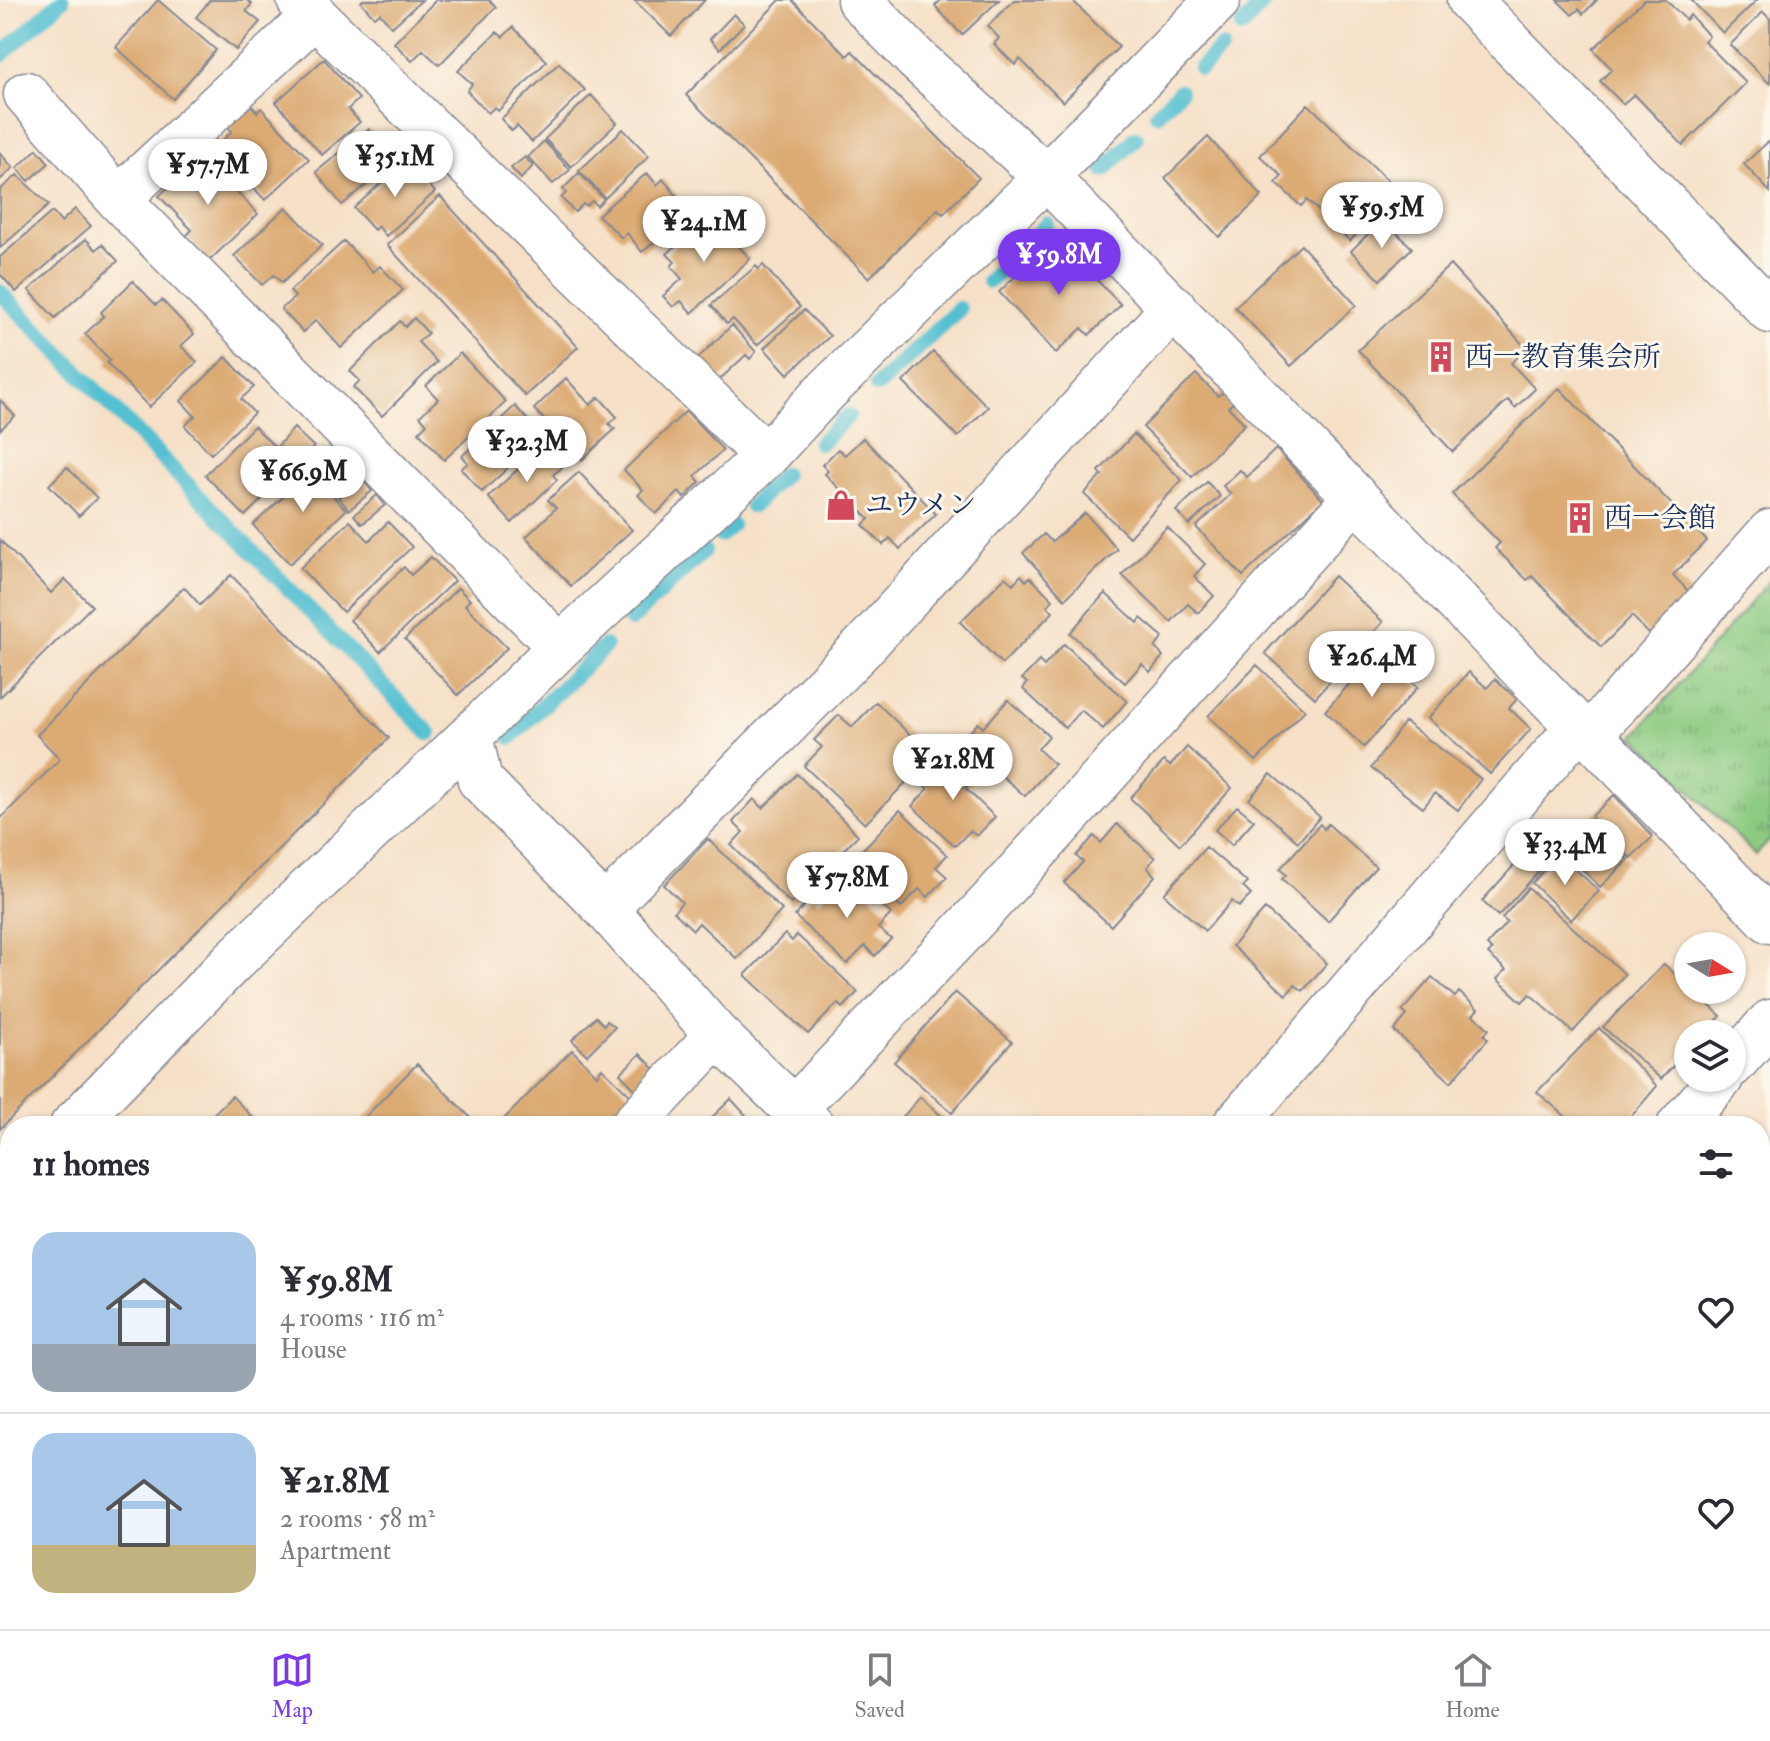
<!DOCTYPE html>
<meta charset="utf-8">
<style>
body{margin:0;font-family:"IM FELL Double Pica","Noto Serif JP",serif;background:#f7f7f7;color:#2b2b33;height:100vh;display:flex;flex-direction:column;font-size:30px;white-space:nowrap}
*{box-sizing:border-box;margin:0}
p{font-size:26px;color:#7c7c81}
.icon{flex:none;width:44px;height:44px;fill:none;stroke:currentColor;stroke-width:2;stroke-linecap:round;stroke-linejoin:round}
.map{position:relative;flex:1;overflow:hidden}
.drawer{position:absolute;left:0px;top:1116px;width:1770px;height:514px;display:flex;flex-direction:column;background:#fff;border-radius:32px 32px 0 0;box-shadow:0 2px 6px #0004}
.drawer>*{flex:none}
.needle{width:52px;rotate:101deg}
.tools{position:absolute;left:1674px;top:932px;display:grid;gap:16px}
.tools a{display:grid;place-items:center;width:72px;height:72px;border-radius:50%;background:#fff;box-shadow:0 2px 6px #0004;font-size:40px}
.price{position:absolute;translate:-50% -68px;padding:0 18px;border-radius:28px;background:#fff;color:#222;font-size:26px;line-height:52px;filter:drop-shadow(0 2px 4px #0008)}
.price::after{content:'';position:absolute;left:50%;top:48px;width:24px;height:18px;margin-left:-12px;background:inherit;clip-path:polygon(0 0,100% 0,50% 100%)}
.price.on{background:#7c3aed;color:#fff}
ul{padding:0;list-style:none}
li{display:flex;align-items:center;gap:24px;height:200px;padding:0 32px}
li+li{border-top:2px solid #e1e1e2}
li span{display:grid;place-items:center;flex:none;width:224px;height:160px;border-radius:24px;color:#555}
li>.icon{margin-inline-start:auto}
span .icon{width:96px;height:96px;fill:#fffc;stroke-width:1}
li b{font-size:34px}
h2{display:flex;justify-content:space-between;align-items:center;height:96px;padding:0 32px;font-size:34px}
.menu{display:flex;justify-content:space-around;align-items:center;height:112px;border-top:2px solid #e1e1e2;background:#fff;font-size:22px;color:#7c7c81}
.menu a{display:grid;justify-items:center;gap:4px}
.menu .on{color:#7c3aed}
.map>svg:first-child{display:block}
</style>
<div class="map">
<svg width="1770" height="1629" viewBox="0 0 1770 1629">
<defs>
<pattern id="park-tufts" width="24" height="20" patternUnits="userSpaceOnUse" patternTransform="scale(2)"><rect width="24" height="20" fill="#8ccb81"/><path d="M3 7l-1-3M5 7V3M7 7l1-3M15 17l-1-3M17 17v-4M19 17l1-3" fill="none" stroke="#72a56d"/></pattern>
</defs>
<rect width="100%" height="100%" fill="#fbf7ec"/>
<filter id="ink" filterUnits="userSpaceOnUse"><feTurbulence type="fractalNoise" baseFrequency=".0125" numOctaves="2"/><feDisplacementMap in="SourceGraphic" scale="16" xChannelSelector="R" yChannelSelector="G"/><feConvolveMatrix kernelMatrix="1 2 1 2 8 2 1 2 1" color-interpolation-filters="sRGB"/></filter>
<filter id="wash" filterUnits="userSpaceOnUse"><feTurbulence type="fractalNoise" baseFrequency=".006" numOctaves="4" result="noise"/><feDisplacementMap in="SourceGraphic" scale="32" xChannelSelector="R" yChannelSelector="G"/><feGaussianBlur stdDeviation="1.8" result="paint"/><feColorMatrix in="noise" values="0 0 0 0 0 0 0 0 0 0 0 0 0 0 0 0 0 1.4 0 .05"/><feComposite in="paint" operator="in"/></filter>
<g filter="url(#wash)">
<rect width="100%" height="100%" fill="#f6e0c7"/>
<path fill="url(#park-tufts)" stroke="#547d70" stroke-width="2" d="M 1770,580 L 1770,840 L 1756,855 L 1634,736 Z"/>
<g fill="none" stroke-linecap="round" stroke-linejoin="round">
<path stroke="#55c0d1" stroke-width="16" d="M 1242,26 L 1266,0
M 0,56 L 62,0
M 1201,68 L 1221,48
M 1157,114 L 1180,91
M 1104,170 L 1136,138
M 989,281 L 1047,224
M 0,292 L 429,733
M 877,386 L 959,309
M 820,443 L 848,416
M 752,506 L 784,474
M 720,535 L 731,525
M 631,620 L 704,551
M 511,737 L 605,646"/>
</g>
<g id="blocks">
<path fill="#dcaa73" d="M 158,0 L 216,50 L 173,99 L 116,47 Z
M 210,0 L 247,0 L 252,4 L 246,11 L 260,22 L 236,50 L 196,17 Z
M 363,0 L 422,0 L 392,27 L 380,13 L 374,17 L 361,2 Z
M 436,0 L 489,0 L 496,7 L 439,65 L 423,50 L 412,61 L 394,43 Z
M 634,0 L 705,0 L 671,36 Z
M 780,0 L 792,0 L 847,56 L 852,51 L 979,178 L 943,214 L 938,209 L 869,278 L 686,95 Z
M 941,0 L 999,0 L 962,35 L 935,6 Z
M 1014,0 L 1072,0 L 1119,47 L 1063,102 L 1020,59 L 1015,65 L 994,44 L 999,38 L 988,26 Z
M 1557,0 L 1597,0 L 1583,14 L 1579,9 L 1572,15 Z
M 1644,0 L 1666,0 L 1686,20 L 1690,15 L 1709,36 L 1704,41 L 1746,83 L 1683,145 L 1634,94 L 1623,104 L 1600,81 L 1612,69 L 1593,49 Z
M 1691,0 L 1757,0 L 1723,33 Z
M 1763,12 L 1770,19 L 1770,84 L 1730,45 Z
M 734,14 L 744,24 L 720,49 L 710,39 Z
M 513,27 L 547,61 L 498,111 L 495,107 L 488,113 L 467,91 L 472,84 L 458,71 L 497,32 L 503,37 Z
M 324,59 L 359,99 L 348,109 L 360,122 L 322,155 L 276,102 Z
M 559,63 L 585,90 L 532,142 L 517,126 L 512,131 L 501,119 Z
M 591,95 L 617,123 L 571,167 L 545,139 Z
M 250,104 L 257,112 L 261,108 L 309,159 L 265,200 L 216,147 L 232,131 L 227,126 Z
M 1308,104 L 1398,190 L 1350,241 L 1307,200 L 1301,206 L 1276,183 L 1282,176 L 1260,156 Z
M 369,129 L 395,161 L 342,205 L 316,172 Z
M 623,129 L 649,156 L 605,198 L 579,171 Z
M 1208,137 L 1262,196 L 1219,237 L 1165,178 Z
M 1770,140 L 1770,192 L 1744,164 Z
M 544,141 L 570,170 L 553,184 L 528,157 Z
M 37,149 L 49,163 L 29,181 L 17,168 Z
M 0,153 L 13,168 L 0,180 Z
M 202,155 L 258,214 L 209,261 L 186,236 L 192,230 L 159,196 Z
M 525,157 L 533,166 L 521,179 L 511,168 Z
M 406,160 L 435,192 L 386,236 L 378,226 L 374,230 L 354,208 Z
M 579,173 L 604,199 L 597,206 L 592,201 L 586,206 L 583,204 L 575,212 L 561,198 L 566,193 L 563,189 Z
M 647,173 L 657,185 L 663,179 L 690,212 L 642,252 L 627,233 L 622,238 L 598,215 Z
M 17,175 L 49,205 L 0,248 L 0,190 Z
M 440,196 L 578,347 L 525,396 L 387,245 Z
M 286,207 L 322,245 L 282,283 L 274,275 L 262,285 L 234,256 Z
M 75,209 L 91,226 L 16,292 L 0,274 L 0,257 L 52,212 L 61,222 Z
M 710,214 L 750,259 L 692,313 L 681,301 L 673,307 L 663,296 L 682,279 L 671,266 L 675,262 L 667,254 Z
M 1383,219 L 1412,248 L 1380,280 L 1351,251 Z
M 1056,238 L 1121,305 L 1089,335 L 1082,328 L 1056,353 L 999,292 Z
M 86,239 L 96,250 L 102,244 L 118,261 L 55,318 L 29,290 Z
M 344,241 L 373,272 L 380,266 L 403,290 L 341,348 L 316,320 L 303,332 L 281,309 L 295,297 L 290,291 Z
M 1301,245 L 1356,305 L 1291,366 L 1235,307 Z
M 763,265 L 800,307 L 757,345 L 733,319 L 727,324 L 711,305 L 756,266 L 759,269 Z
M 1450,265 L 1527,349 L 1511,363 L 1535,389 L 1515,408 L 1508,400 L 1453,452 L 1358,350 Z
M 133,281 L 156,305 L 162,300 L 194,334 L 181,346 L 197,362 L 149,407 L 107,363 L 110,360 L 85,334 L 104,316 L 101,312 Z
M 804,310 L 830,336 L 788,374 L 764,348 Z
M 414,318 L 428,333 L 418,342 L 437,362 L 382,416 L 353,387 L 360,381 L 350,371 L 400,321 L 405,327 Z
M 732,325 L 756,352 L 750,359 L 746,355 L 719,380 L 698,358 Z
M 933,352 L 988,407 L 958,437 L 903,382 Z
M 460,353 L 506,402 L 444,460 L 419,432 L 427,424 L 420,416 L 438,399 L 426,386 Z
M 226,357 L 254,387 L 241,399 L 254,413 L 211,454 L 185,426 L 195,416 L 181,401 Z
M 1196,374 L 1218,396 L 1226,390 L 1236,400 L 1228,407 L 1245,424 L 1192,477 L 1143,427 Z
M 566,378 L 590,405 L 599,397 L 617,417 L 609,424 L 615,429 L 582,460 L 534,409 Z
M 1559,388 L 1707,541 L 1673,575 L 1690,593 L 1649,634 L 1632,616 L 1601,647 L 1532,576 L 1527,580 L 1495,548 L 1500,543 L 1452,494 Z
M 0,400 L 15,416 L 0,430 Z
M 515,406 L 540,433 L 521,451 L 523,454 L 482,492 L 461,469 L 468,463 L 462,456 Z
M 686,411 L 723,450 L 695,476 L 700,482 L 684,498 L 679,492 L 656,514 L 638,495 L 643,490 L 624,470 Z
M 254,426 L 276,448 L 294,428 L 314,447 L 245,516 L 205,475 Z
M 1134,434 L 1182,480 L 1129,537 L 1084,494 L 1102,475 L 1099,471 Z
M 863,438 L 936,514 L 900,549 L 890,538 L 883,545 L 863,525 L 869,519 L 825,474 L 828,471 L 822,465 L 838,449 L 845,455 Z
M 545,444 L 565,465 L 553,475 L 557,480 L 512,523 L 488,497 Z
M 1276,449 L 1323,500 L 1243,576 L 1196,527 L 1231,494 L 1223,486 L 1240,470 L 1247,477 Z
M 316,466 L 325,476 L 333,469 L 348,484 L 334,497 L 346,510 L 290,564 L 253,525 Z
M 67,467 L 97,498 L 79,516 L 49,485 Z
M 579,472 L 632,530 L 571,586 L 526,537 L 556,508 L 548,500 Z
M 362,479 L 372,491 L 349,510 L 338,497 Z
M 1207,482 L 1220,496 L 1189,525 L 1176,511 Z
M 377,495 L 385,505 L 362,524 L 354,515 Z
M 1085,513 L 1117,549 L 1065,599 L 1023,553 L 1044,534 L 1052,542 Z
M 350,521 L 369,541 L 388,522 L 412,547 L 343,612 L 300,568 Z
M 1167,527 L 1205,564 L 1194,576 L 1214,596 L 1198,613 L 1188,604 L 1171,622 L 1122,575 Z
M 0,540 L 51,593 L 65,579 L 92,606 L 0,697 Z
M 431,557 L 454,581 L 380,652 L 350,620 L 404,567 L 411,575 Z
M 231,575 L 389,738 L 0,1129 L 0,819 L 60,759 L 37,735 L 184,587 L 200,605 Z
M 1021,575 L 1026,581 L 1030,577 L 1053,600 L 1047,606 L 1053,612 L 1002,664 L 960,622 L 1005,577 L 1013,584 Z
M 1334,576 L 1383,622 L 1315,698 L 1265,653 Z
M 458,588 L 470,600 L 465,605 L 507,648 L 458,695 L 405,639 Z
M 1105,593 L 1138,623 L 1141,618 L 1163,637 L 1155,648 L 1163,656 L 1150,672 L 1142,664 L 1125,683 L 1070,633 Z
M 1064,644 L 1127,701 L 1103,729 L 1081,710 L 1065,728 L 1023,689 L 1027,683 L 1022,679 L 1039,661 L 1044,666 Z
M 1379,651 L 1418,687 L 1364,747 L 1325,711 Z
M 1257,665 L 1305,710 L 1256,761 L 1208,716 Z
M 1469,672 L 1487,688 L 1495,679 L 1517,699 L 1509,708 L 1531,729 L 1490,774 L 1428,718 Z
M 1008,700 L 1049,736 L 1038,749 L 1054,764 L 1025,796 L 962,741 L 978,723 L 983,728 Z
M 876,702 L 932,756 L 865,824 L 804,766 L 822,747 L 814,740 L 839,715 L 852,727 Z
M 1405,722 L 1481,779 L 1458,810 L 1435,793 L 1423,808 L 1371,768 Z
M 1187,747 L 1232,788 L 1180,845 L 1130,798 L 1164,761 L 1170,766 Z
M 952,752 L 977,776 L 965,788 L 995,817 L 977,836 L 970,831 L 955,846 L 912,806 L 928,789 L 922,783 Z
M 797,774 L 858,835 L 791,904 L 731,845 L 743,832 L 733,822 L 754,799 L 763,808 Z
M 1271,774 L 1320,817 L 1298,842 L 1249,799 Z
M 1614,795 L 1653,837 L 1630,858 L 1591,817 Z
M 1237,806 L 1254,820 L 1232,845 L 1215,830 Z
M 900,810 L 947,855 L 936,867 L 947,877 L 928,897 L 919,889 L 901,908 L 852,861 Z
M 1117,824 L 1155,858 L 1147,867 L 1155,876 L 1111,926 L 1064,883 L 1083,862 L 1076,856 L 1094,836 L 1101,843 Z
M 1320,824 L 1324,829 L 1328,824 L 1376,867 L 1328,921 L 1282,879 L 1286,875 L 1280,869 Z
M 1606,838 L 1628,860 L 1600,887 L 1578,865 Z
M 708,839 L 782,910 L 737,959 L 699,923 L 693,930 L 674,912 L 682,902 L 664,885 Z
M 1536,841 L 1553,856 L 1498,916 L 1482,901 Z
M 1206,847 L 1248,883 L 1243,887 L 1251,895 L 1239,907 L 1232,901 L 1205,931 L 1164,894 Z
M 1559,854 L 1599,891 L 1571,920 L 1532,883 Z
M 847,873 L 891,914 L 878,928 L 891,939 L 875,956 L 865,946 L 847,964 L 795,916 L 813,896 L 819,902 Z
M 1528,888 L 1625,974 L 1573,1032 L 1530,994 L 1522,1002 L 1497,979 L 1506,970 L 1488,954 L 1492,950 L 1487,945 L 1507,922 L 1502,918 Z
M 1265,909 L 1327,963 L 1303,991 L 1295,985 L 1286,995 L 1232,946 Z
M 785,934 L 792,941 L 797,935 L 858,992 L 843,1008 L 838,1003 L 808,1034 L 745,975 Z
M 1664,964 L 1688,986 L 1688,990 L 1693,990 L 1721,1016 L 1703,1034 L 1688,1034 L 1688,1050 L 1661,1079 L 1603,1027 Z
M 1432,977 L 1455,997 L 1459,992 L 1478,1009 L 1473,1015 L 1489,1029 L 1484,1035 L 1488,1039 L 1451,1082 L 1394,1031 L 1407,1015 L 1402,1011 Z
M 955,992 L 1012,1042 L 952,1113 L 894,1062 Z
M 596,1017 L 604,1025 L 607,1021 L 615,1027 L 587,1055 L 572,1040 Z
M 1599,1028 L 1657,1086 L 1623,1126 L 1607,1126 L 1604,1123 L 1602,1126 L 1589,1126 L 1584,1122 L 1577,1126 L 1537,1092 Z
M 572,1050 L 597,1075 L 602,1068 L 634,1099 L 607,1126 L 497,1126 Z
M 640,1054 L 658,1072 L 638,1092 L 620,1074 Z
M 417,1064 L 470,1117 L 461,1126 L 356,1126 Z
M 232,1096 L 261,1126 L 201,1126 Z
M 920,1097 L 946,1120 L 940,1126 L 895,1126 Z
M 731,1099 L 756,1126 L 703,1126 Z
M 10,1272 L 10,1359 L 0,1349 L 0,1282 Z
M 1770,1279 L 1770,1347 L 1760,1337 L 1760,1289 Z
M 10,1542 L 10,1620 L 31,1620 L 23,1629 L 12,1629 L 0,1618 L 2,1594 L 0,1555 Z
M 49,1620 L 125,1620 L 133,1629 L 40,1629 Z
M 211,1620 L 257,1620 L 248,1629 L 212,1629 L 210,1627 L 213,1622 Z
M 274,1620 L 292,1620 L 300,1629 L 264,1629 Z
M 303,1620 L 331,1620 L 321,1629 L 312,1629 Z
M 422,1620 L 523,1620 L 532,1629 L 432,1629 Z
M 1194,1620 L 1226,1620 L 1236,1629 L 1186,1629 Z"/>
</g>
</g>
<g filter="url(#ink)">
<use href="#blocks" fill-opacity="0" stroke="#888892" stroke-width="2"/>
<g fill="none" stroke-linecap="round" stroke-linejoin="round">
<defs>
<path id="minor" d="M 299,0 L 766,456
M 859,0 L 916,59 L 1046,177 L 1578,727 L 1590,735 L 1770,921
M 1469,0 L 1770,311
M 26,94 L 118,199 L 560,647
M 118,199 L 315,15
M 1590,735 L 1770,532
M 470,736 L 480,780 L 605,908 L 717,1035 L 812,1126
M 605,908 L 863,647 L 1174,307
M 1732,1065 L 1770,1022
M 795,1108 L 987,906 L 1355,498
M 72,1126 L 232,962 L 470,736 L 560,647 L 766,456 L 823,394 L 1046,177 L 1218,0
M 632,1126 L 717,1035
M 1234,1126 L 1578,727
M 1679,1126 L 1721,1078
M 0,1200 L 10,1190
M 0,1442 L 10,1454
M 1760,1567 L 1770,1553
M 165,1620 L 173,1629
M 635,1620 L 646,1629
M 1271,1620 L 1280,1629
M 587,1629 L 596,1620
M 1713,1629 L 1720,1620"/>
</defs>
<use href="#minor" stroke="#888892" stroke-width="47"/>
<use href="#minor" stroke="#fff" stroke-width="44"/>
</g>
</g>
<defs>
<symbol id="building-bare" viewBox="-9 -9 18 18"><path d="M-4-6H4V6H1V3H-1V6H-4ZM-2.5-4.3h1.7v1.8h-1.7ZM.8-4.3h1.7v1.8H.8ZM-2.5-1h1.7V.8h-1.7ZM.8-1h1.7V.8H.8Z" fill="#d1495b" stroke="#fbf7ec" stroke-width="2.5" paint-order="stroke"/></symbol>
<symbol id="shop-bare" viewBox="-9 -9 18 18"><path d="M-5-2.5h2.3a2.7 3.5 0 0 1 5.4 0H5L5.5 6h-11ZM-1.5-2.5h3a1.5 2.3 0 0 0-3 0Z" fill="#d1495b" stroke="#fbf7ec" stroke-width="2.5" paint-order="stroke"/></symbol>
</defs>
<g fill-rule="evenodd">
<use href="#building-bare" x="1419" y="335" width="44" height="44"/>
<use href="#shop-bare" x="819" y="483" width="44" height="44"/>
<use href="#building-bare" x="1558" y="496" width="44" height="44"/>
</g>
<g text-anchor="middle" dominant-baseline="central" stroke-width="6" stroke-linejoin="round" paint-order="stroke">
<g font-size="28" fill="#1b2f5e" stroke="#fbf7ec" text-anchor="start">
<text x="1465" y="357">西一教育集会所</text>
<text x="865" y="505">ユウメン</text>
<text x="1604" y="518">西一会館</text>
</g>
</g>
</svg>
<div class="tools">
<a><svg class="needle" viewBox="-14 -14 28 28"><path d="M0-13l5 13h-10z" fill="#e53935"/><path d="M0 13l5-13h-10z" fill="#7c7c81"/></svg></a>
<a><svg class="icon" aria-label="layers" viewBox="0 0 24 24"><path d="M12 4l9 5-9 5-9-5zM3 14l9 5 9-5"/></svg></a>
</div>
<b class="price" style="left:395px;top:199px">¥35.1M</b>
<b class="price" style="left:208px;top:207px">¥57.7M</b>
<b class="price" style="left:1382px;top:250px">¥59.5M</b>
<b class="price" style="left:704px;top:264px">¥24.1M</b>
<b class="price on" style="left:1059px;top:297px">¥59.8M</b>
<b class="price" style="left:527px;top:484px">¥32.3M</b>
<b class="price" style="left:303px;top:514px">¥66.9M</b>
<b class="price" style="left:1372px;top:699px">¥26.4M</b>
<b class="price" style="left:953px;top:802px">¥21.8M</b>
<b class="price" style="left:1565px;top:887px">¥33.4M</b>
<b class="price" style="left:847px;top:920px">¥57.8M</b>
<section class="drawer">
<h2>11 homes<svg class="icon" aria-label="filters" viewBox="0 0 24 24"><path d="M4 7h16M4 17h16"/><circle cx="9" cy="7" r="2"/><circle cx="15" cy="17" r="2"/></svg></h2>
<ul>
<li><span style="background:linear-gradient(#a9c7e8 70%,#9aa5b1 0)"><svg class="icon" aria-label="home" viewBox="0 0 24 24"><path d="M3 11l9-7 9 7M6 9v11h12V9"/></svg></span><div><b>¥59.8M</b><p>4 rooms · 116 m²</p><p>House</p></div><svg class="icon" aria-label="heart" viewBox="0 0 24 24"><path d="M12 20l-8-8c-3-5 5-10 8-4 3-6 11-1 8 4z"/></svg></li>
<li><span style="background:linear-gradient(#a9c7e8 70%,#c2b280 0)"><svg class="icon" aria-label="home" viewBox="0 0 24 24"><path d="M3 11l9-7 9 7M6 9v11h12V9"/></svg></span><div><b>¥21.8M</b><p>2 rooms · 58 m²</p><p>Apartment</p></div><svg class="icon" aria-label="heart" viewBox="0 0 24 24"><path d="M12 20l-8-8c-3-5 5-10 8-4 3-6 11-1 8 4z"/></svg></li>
</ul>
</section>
</div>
<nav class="menu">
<a class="on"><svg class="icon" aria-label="map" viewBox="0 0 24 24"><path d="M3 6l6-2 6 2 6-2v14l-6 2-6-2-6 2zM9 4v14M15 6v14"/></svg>Map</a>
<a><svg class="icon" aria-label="saved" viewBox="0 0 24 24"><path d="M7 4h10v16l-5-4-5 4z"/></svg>Saved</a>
<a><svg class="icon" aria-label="home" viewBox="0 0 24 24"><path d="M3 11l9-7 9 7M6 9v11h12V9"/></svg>Home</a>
</nav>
